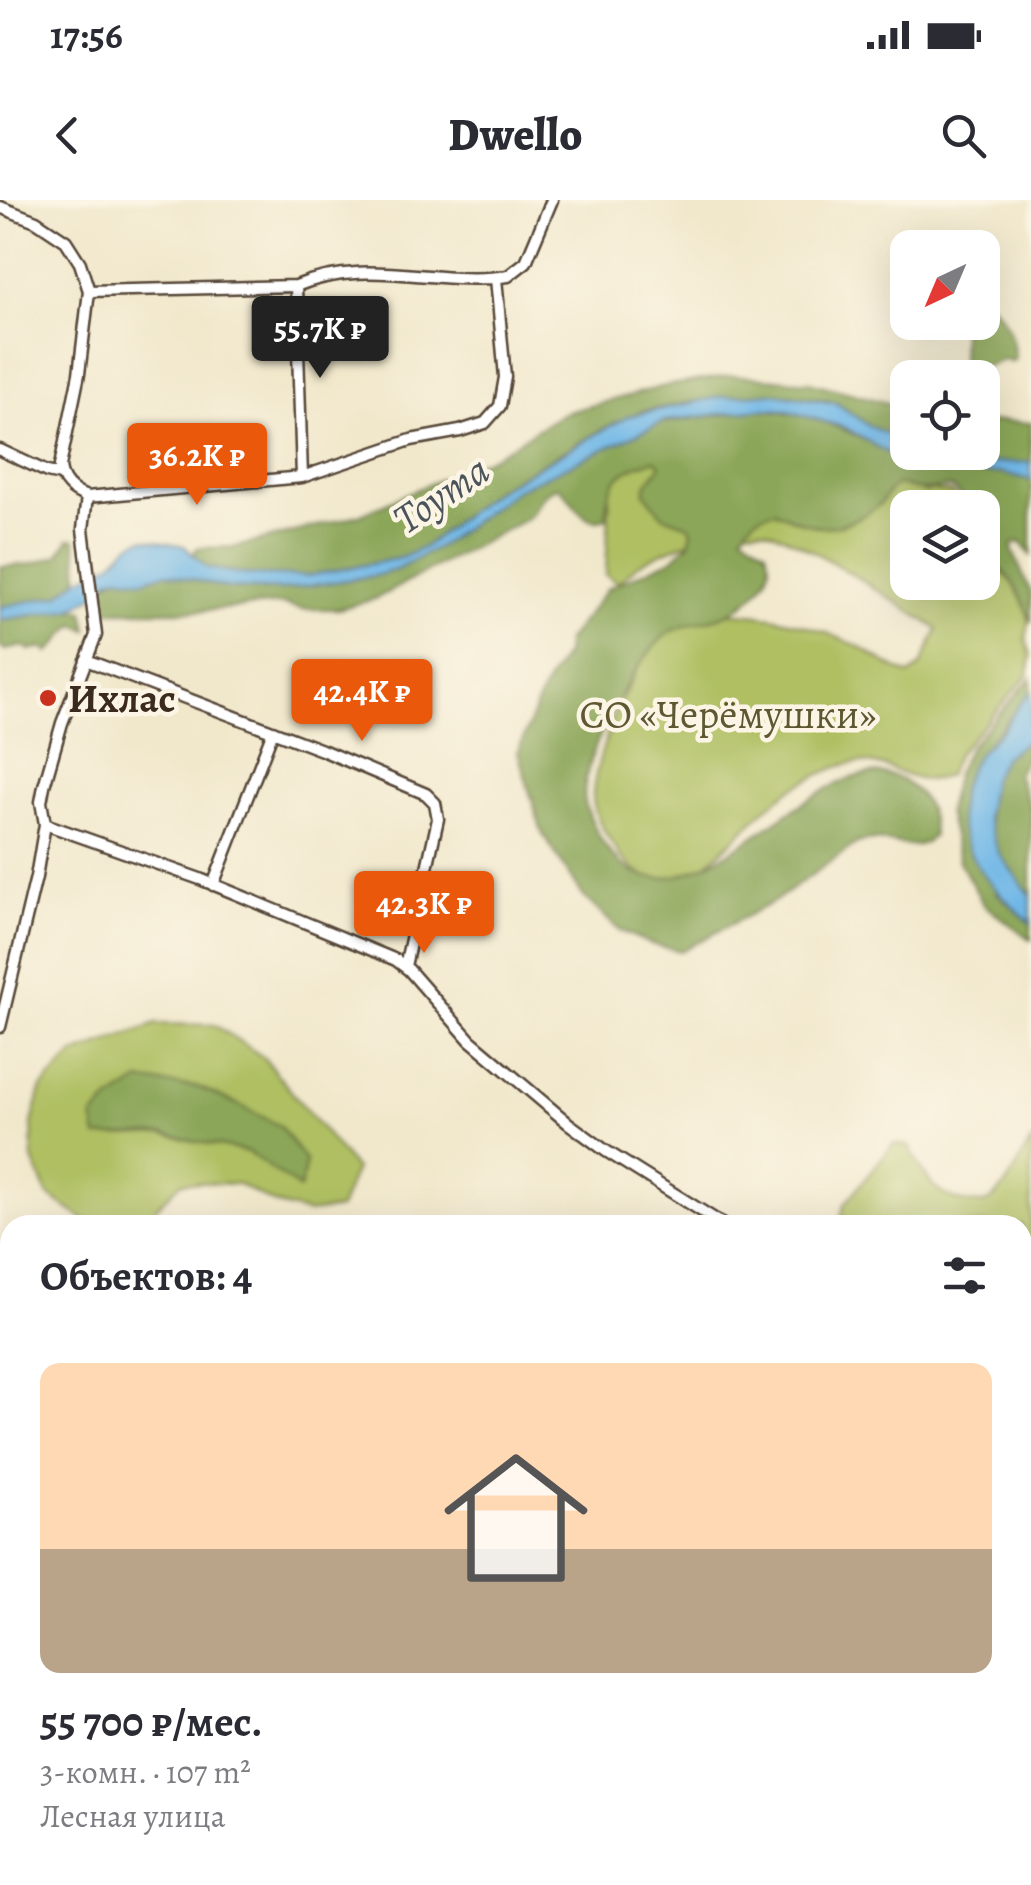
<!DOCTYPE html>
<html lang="ru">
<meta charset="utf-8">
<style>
body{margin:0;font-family:Alegreya,serif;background:#f2f2f3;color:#2b2b33;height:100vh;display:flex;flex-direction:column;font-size:38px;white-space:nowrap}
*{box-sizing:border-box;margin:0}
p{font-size:32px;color:#7c7c81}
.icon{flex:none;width:55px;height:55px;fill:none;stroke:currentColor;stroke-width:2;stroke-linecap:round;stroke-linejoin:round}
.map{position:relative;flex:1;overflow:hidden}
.details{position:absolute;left:0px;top:1015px;width:1032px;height:670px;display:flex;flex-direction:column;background:#fff;border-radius:30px 30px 0 0;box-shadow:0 10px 40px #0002}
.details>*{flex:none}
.needle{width:65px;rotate:224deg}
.controls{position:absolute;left:890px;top:30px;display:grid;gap:20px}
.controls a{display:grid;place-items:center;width:110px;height:110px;border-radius:20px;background:#fff;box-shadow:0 10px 40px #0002;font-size:50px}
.price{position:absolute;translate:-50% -85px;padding:0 22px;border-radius:10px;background:#ea580c;color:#fff;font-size:32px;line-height:65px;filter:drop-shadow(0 2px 5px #0008)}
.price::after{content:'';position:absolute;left:50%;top:60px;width:30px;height:22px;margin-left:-15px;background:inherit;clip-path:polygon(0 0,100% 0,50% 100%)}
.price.on{background:#222;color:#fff}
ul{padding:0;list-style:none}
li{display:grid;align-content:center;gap:20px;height:530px;padding:0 40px}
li+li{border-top:2px solid #e1e1e2}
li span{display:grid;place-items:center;height:310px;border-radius:20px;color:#555}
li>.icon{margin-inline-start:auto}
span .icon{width:180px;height:180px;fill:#fffc;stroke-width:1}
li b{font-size:42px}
h2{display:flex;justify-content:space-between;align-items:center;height:120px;padding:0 40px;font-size:42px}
.status{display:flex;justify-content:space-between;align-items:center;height:70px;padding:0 50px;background:#fff;direction:ltr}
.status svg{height:28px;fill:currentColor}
header{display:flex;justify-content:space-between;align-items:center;height:130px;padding:0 40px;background:#fff;font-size:45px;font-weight:800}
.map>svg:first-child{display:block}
</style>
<div class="status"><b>17:56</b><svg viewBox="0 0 49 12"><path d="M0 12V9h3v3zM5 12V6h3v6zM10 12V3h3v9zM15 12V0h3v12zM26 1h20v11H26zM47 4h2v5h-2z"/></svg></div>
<header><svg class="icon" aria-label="back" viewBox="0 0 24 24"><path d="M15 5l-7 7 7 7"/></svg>Dwello<svg class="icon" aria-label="search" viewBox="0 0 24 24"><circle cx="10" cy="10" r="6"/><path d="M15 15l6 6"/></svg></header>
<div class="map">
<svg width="1031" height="1685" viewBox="0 0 1031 1685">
<rect width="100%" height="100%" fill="#fcf5e5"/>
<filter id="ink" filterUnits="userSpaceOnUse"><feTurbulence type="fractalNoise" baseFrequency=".01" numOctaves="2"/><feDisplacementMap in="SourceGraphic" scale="20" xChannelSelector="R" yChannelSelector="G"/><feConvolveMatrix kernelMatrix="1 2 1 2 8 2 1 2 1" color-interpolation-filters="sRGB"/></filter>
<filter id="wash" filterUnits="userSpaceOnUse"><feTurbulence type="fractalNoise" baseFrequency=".0048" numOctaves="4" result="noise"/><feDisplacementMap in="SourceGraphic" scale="40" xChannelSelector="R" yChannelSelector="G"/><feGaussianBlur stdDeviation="2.25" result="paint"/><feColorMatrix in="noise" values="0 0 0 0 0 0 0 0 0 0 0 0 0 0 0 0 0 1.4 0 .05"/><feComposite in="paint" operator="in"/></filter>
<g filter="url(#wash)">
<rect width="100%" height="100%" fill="#f1e8cc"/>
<path fill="#afbf62" stroke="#757440" stroke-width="2.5" d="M 635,255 L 913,286 L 926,293 L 930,290 L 953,293 L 962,308 L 908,308 L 908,382 L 982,382 L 983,358 L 1015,383 L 1025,401 L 1029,423 L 1026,439 L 1031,456 L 1028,475 L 958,553 L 947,576 C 911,588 902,567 868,563 C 847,560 822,573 804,582 C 762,603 736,643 699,670 C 691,676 666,680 655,679 C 640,677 628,666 619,654 C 607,636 592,616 593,593 C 597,547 638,442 681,421 C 690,417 707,413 717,413 C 765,410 821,427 863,449 C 879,458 892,469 910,475 L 921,466 L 938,429 C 906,409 787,328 757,328 C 719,329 673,345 640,364 C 631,369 626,377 617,383 L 606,375 L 611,266 Z
M 156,824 L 215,825 L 263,857 L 355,969 L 339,1009 L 307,1013 L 275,1004 L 238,984 L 182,982 L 145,1018 L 86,1021 L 48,995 L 33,960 L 32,923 L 41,889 L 74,854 Z
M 1031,941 L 1031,1111 L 1024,1126 L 1031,1152 L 1031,1223 L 1022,1216 L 1022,1025 L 854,1025 L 841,1016 L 845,1004 L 893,944 L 909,946 C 926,977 931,995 968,1003 C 976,1004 984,1005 991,1000 C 1009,987 1020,959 1031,941 Z
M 1022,1247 L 1031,1249 L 1031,1685 L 999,1685 L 991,1675 L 1022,1675 Z
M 763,1675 L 877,1675 L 873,1685 L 743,1685 Z"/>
<path fill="#8ba658" stroke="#63683b" stroke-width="2.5" d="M 983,98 C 1004,114 1013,133 1015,159 L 1011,162 L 1004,159 C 990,167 975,170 961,160 L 962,130 L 957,125 L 943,124 L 982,122 Z
M 733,175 L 809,182 L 907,208 L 907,243 L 869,226 L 836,203 L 825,200 L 771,193 L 720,197 L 643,211 L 612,224 L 492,292 L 423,348 L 401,358 L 307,376 L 250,375 L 207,368 L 199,364 L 194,353 L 197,348 L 236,347 L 359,315 L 496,255 L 564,213 L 665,186 Z
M 761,209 C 831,214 864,242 926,270 L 943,273 L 1002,273 L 1031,280 L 1031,355 L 1021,342 L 1013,344 L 1012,350 L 1031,393 L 1031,422 C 1022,398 1009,367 983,358 L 982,308 L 964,307 C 956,278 946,290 923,290 C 915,290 905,286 896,285 C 886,291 885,302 875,308 C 833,335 817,330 775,311 C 759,314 750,319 743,334 L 766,350 C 767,355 770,359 770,364 C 769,387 739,411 719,417 C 703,422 683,424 669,433 C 637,454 573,568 586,606 C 657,807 820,516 908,584 C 927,598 932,614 933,636 C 913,659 887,632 857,643 L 775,701 L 681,751 L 650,744 L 619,730 L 584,697 L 542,633 L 518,552 L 543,489 L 565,454 L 566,442 L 608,388 L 670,360 L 689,344 L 692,331 L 689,325 L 663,316 L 645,293 L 647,283 L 661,265 L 656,260 C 620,268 606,281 606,318 C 580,328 576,299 558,287 C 539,292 540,308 526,319 L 375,399 L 338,409 L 301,409 L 281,404 L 195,411 L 108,411 L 98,401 L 103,385 L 118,376 L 143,380 L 166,373 L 228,388 L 282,390 L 379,375 L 398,369 L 443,344 L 517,289 L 653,224 Z
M 999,221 L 1031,223 L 1031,262 L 990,263 L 941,253 L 982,252 L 983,223 Z
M 69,339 L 75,339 C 76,350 81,370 77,381 C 70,399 18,407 0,407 L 0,367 L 31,364 L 58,356 Z
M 72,409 L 84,411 L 88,430 L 76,425 C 63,431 61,445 48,452 L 43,448 L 29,450 L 24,446 L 5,450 L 0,447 L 0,420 Z
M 1031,478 L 1031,492 L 976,558 L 961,588 L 997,693 L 1031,723 L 1031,740 L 984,705 L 959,661 L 947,611 L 956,573 L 969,547 Z
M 1031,538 L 1031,550 L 1017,574 L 1031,609 L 1031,696 C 994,667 968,594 1005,556 C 1012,549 1023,543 1031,538 Z
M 140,881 L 198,887 L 235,903 L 280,926 L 306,962 L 300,989 L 248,952 L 161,934 L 97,937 L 93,917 L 108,902 Z
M 0,1336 L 10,1336 L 10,1672 L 0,1662 Z
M 13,1675 L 350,1675 L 395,1685 L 35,1685 Z
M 496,1675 L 610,1675 L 613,1685 L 506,1685 Z"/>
<path fill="#6fb7e7" stroke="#557082" stroke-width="2.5" d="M 771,193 L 836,203 L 869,226 L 907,243 L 908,252 L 941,253 L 990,263 L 1031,262 L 1031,280 L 1002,273 L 943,273 L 926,270 L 884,251 L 846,228 L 785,210 L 761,209 L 665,221 L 517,289 L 443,344 L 398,369 L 379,375 L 282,390 L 228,388 L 166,373 L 143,380 L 118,376 L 109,379 L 98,393 L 72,409 L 0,420 L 0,407 L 59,395 L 78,380 L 113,362 L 129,345 L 143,338 L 184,346 L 207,368 L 250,375 L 307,376 L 401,358 L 423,348 L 492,293 L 629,216 L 720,197 Z
M 1031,492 L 1031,538 L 1004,557 L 992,579 L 986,617 L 999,654 L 1031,696 L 1031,723 C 981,679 932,625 976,557 C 984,546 994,538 1003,529 C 1013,517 1018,502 1031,492 Z"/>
</g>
<g filter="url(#ink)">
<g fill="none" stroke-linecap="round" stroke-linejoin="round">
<defs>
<path id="minor" d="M 0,7 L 36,21 L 66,41 L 80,63 L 89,91 L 79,174 L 60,266 C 61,282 73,292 87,297 L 302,277 L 411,240 L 460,231 L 485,223 L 500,206 L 505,177 L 496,78
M 296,86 L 302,277
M 89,91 L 296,86 C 368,56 437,87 508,76 L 526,62 L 552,0
M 0,250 L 47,272 L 61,275
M 86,460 L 322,550 L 426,594 L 435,603 L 438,619 L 405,766
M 45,624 L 200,679 L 396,760 L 409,770 L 470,840 L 568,923 L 606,951 L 724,1025
M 213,685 L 273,531
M 0,827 L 36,677 L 45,624 L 41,602 L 44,586 L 62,523 L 96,435 L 83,329 L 87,297
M 1022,1238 L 1031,1241"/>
<path id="major" d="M 0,1206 L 10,1216
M 482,1675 L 492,1685"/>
</defs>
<use href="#minor" stroke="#564638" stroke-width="15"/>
<use href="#major" stroke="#564638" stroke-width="18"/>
<use href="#minor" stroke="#fff" stroke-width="10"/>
<use href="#major" stroke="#fff" stroke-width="12"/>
</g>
</g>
<circle fill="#c8321e" stroke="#fcf5e5" stroke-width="4" cx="48" cy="498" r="10"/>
<g text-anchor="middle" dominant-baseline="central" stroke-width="9" stroke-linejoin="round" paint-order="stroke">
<g font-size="40" font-weight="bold" fill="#3b2a1e" stroke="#fcf5e5" text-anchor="start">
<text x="68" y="498">Ихлас</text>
</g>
<g font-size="40" fill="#5e5732" stroke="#fcf5e5">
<text x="728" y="514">СО «Черёмушки»</text>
</g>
<g font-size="42" font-style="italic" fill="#4b545a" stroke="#fcf5e5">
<text transform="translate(441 294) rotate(-34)">Toyma</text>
</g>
</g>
</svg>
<div class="controls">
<a><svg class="needle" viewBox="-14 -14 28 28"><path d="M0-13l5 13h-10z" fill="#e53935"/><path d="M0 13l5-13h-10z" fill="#7c7c81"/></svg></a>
<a><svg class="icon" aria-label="locate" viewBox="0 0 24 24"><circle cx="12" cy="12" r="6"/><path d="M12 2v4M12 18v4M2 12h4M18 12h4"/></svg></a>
<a><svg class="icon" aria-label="layers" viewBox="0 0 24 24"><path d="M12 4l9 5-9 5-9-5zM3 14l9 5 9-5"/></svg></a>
</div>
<b class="price on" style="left:320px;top:181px">55.7K ₽</b>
<b class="price" style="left:197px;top:308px">36.2K ₽</b>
<b class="price" style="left:362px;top:544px">42.4K ₽</b>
<b class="price" style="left:424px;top:756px">42.3K ₽</b>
<section class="details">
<h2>Объектов: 4<svg class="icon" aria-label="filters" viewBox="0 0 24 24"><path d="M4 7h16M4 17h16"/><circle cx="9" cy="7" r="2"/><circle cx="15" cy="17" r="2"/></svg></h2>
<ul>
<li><span style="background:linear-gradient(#ffd9b3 60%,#b9a48a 0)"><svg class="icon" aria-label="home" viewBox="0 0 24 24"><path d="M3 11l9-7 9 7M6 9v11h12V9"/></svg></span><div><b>55 700 ₽/мес.</b><p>3-комн. · 107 m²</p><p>Лесная улица</p></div></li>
</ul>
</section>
</div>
